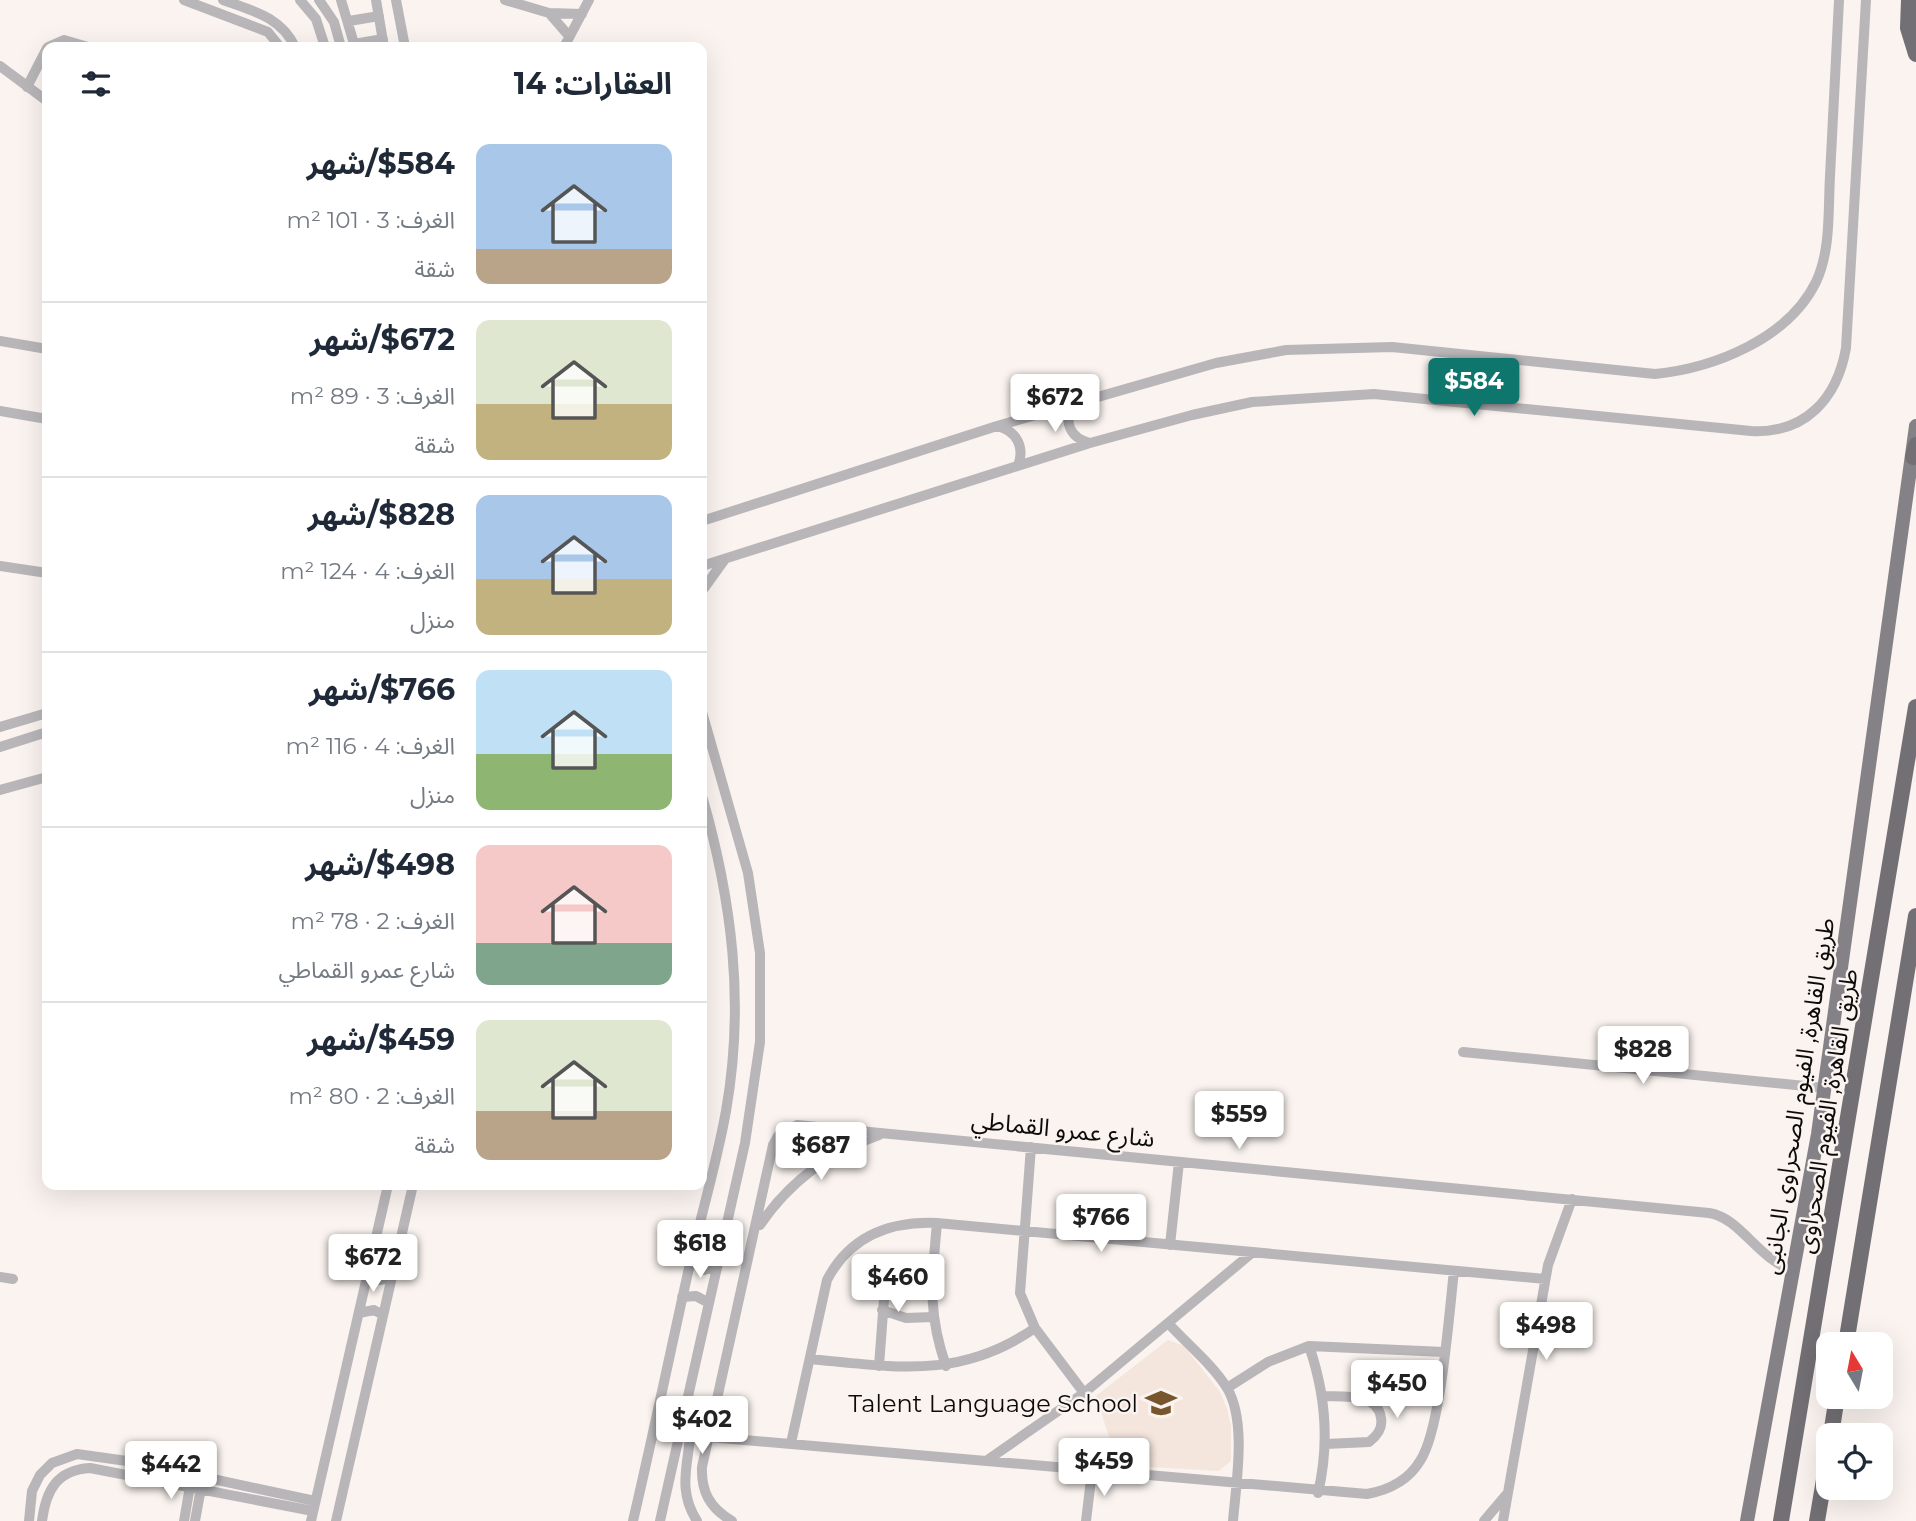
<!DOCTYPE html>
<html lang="ar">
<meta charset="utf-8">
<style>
body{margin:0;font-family:Montserrat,"Noto Sans Arabic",sans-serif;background:#f2f2f3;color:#1f2937;direction:rtl;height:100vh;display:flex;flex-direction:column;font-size:26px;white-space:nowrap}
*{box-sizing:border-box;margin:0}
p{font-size:23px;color:#747a83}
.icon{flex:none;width:38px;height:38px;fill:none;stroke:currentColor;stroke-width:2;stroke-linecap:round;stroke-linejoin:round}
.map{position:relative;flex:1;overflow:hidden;direction:ltr}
.side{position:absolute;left:42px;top:42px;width:665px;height:1148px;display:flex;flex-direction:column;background:#fff;border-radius:14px;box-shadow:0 7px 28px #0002;direction:rtl}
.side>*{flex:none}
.needle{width:46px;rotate:350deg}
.controls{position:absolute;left:1816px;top:1332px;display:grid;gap:14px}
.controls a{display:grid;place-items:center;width:77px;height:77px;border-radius:14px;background:#fff;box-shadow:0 7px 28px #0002;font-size:35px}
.price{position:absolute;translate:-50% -60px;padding:0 16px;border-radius:7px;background:#fff;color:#222;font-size:23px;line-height:46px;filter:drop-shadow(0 2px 4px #0008)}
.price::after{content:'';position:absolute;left:50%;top:42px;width:21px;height:16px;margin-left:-10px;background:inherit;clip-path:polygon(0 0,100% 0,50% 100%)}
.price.active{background:#0f766e;color:#fff}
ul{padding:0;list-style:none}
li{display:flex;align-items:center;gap:21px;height:175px;padding:0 35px}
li+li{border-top:2px solid #e0e1e3}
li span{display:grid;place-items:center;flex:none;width:196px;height:140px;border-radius:14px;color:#555}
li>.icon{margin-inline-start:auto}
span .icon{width:84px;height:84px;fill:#fffc;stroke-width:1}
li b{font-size:30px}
h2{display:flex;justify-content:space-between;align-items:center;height:84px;padding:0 35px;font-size:30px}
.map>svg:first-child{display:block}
</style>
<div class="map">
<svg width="1916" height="1521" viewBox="0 0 1916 1521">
<rect width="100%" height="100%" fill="#faf3ef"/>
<path fill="#f4e5dd" d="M 1168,1340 L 1184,1346 L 1220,1392 L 1227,1409 L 1231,1426 L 1231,1461 L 1218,1471 L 1118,1465 L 1096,1396 Z"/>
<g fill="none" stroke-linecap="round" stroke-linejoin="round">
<path stroke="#b8b6b9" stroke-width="10" d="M 184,0 L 268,32 L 280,47
M 223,0 C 253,11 281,17 295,47
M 300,0 L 316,19 L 325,47
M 319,0 L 334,22 L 341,47
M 341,0 L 355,47
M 376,0 L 384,47
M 396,0 L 405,47
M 505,0 L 549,13 L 582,14
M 549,13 L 569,36
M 349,21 L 379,16
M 354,44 L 383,39
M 48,47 L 64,40 L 88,47
M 564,47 L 589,0
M 0,66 L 47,101
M 27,87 L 47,48
M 0,341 L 47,349
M 1073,404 C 1063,422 1070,438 1090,443
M 0,411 L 47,419
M 997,426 C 1017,431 1025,447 1018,466
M 702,521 L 997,426 L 1216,363 L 1286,350 L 1392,347 L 1655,374 C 1714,368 1788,339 1816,282 C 1831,250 1828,211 1830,176 C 1833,118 1836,59 1839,0
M 0,566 L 47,573
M 702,566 L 1090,443 L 1192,415 L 1252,402 L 1374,394 L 1751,431 C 1805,434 1837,399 1846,348 L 1866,0
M 702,591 L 725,559
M 0,727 L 47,713
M 0,747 L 47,732
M 0,790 L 47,777
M 1463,1052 L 1825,1088
M 1031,1147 L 1020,1293 L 1035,1328 L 1084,1393
M 937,1223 C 932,1280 927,1311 946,1366
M 760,1225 C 789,1182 830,1152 879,1135
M 1170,1245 L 1179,1162
M 690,1260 L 704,1270 L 717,1266
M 368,1272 L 379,1280 L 392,1278
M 0,1277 L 13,1279
M 682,1297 L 696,1296 L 709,1303
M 882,1310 L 906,1318 L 932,1317
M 359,1313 L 374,1310 L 383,1315
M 1169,1324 C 1187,1344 1213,1365 1227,1388 C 1247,1421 1236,1484 1233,1521
M 1309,1346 C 1326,1395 1330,1442 1318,1493
M 810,1359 C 895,1367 960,1380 1035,1328
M 879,1366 L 885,1286 L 901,1274 L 932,1276
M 1227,1388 L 1268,1362 L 1309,1346 L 1444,1352
M 1323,1396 C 1342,1397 1378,1392 1381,1418 C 1383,1429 1377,1436 1369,1442 L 1326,1444
M 688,1408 C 698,1449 671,1481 697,1521
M 709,1437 L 1367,1494 C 1389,1490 1408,1481 1420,1461 C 1441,1430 1449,1313 1454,1271
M 791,1443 L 827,1280 C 850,1236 889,1221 937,1223 L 1545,1279
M 986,1461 L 1084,1393 L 1253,1252
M 29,1521 L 32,1491 L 40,1475 L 52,1463 L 77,1454 L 134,1462 L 315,1501
M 42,1521 C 46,1490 57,1470 90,1468 L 313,1511
M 184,1521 L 190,1486
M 195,1521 L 201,1488
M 311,1521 L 388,1185
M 336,1521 L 413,1185
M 633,1521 C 652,1440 669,1358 687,1277 C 699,1221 716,1167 726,1111 C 745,1003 732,900 702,796
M 660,1521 L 745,1143 L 760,1042 L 760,953 L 748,873 L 702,712
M 732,1521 C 710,1508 701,1492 702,1467 L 773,1145 L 778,1136 L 797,1125 L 1709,1213 C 1741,1218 1756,1258 1794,1271
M 1086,1521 L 1092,1471
M 1484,1521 L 1506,1495
M 1503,1521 L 1548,1265 L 1572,1199"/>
<path stroke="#858287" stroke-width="14" d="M 1747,1521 L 1818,1134 L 1916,426"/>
<path stroke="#737075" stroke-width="16" d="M 1909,0 L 1908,28 L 1916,54
M 1913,457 L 1916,445
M 1846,1344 L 1916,916
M 1831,1435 L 1837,1396
M 1781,1521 L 1916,707
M 1817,1521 L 1829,1450"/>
</g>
<defs>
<symbol id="school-bare" viewBox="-9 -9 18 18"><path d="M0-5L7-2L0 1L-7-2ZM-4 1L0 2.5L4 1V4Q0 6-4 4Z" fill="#77562d" stroke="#faf3ef" stroke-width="2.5" paint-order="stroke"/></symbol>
</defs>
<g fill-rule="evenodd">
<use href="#school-bare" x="1139" y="1381" width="44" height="44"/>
</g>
<g text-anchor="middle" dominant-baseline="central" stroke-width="5" stroke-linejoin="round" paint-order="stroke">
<g font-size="24" fill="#0d0b0a" stroke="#faf3ef">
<text transform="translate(1798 1096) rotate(-81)">طريق القاهرة, الفيوم الصحراوى الجانبى</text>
<text transform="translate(1827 1111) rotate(-81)">طريق القاهرة, الفيوم الصحراوى</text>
<text transform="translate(1063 1129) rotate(6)">شارع عمرو القماطي</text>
</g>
<g font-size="24" fill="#0d0b0a" stroke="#faf3ef" text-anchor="end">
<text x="1138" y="1403">Talent Language School</text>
</g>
</g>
</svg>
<div class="controls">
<a><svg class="needle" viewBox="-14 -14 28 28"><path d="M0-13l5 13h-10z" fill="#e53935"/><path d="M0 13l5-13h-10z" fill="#747a83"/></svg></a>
<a><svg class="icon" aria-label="locate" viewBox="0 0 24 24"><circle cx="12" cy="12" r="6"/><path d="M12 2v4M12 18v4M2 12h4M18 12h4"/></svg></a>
</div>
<b class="price active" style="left:1474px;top:418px">$584</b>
<b class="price" style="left:1055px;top:434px">$672</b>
<b class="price" style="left:1643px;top:1086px">$828</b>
<b class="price" style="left:1239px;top:1151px">$559</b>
<b class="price" style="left:821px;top:1182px">$687</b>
<b class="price" style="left:1101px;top:1254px">$766</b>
<b class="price" style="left:700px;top:1280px">$618</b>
<b class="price" style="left:373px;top:1294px">$672</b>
<b class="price" style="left:898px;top:1314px">$460</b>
<b class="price" style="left:1546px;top:1362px">$498</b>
<b class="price" style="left:1397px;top:1420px">$450</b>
<b class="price" style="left:702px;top:1456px">$402</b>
<b class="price" style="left:1104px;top:1498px">$459</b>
<b class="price" style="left:171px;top:1501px">$442</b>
<section class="side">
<h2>العقارات: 14<svg class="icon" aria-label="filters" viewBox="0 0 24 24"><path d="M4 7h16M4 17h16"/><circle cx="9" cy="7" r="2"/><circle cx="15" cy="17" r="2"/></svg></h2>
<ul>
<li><span style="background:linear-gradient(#a9c7e8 75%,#b9a48a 0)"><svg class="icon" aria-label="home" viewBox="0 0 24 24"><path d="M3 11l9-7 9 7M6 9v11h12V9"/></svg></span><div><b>$584/شهر</b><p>الغرف: 3 · 101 m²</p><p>شقة</p></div></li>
<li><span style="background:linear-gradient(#dfe7d0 60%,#c2b280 0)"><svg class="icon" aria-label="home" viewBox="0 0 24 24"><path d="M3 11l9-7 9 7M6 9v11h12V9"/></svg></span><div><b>$672/شهر</b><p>الغرف: 3 · 89 m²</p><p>شقة</p></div></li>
<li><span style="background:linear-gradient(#a9c7e8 60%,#c2b280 0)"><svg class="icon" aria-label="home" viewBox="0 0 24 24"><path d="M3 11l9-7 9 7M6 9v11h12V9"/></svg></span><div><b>$828/شهر</b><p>الغرف: 4 · 124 m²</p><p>منزل</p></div></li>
<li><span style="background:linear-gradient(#bfe0f5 60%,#8fb573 0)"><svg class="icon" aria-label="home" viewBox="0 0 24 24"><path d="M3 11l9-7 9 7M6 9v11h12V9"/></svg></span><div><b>$766/شهر</b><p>الغرف: 4 · 116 m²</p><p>منزل</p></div></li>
<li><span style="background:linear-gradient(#f6c9c9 70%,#7fa58c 0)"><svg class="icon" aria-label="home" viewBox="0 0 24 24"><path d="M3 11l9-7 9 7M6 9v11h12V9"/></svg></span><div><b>$498/شهر</b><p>الغرف: 2 · 78 m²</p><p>شارع عمرو القماطي</p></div></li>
<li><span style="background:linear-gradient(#dfe7d0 65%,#b9a48a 0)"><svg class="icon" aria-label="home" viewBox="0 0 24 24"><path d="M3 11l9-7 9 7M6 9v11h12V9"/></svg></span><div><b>$459/شهر</b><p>الغرف: 2 · 80 m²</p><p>شقة</p></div></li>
</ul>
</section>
</div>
